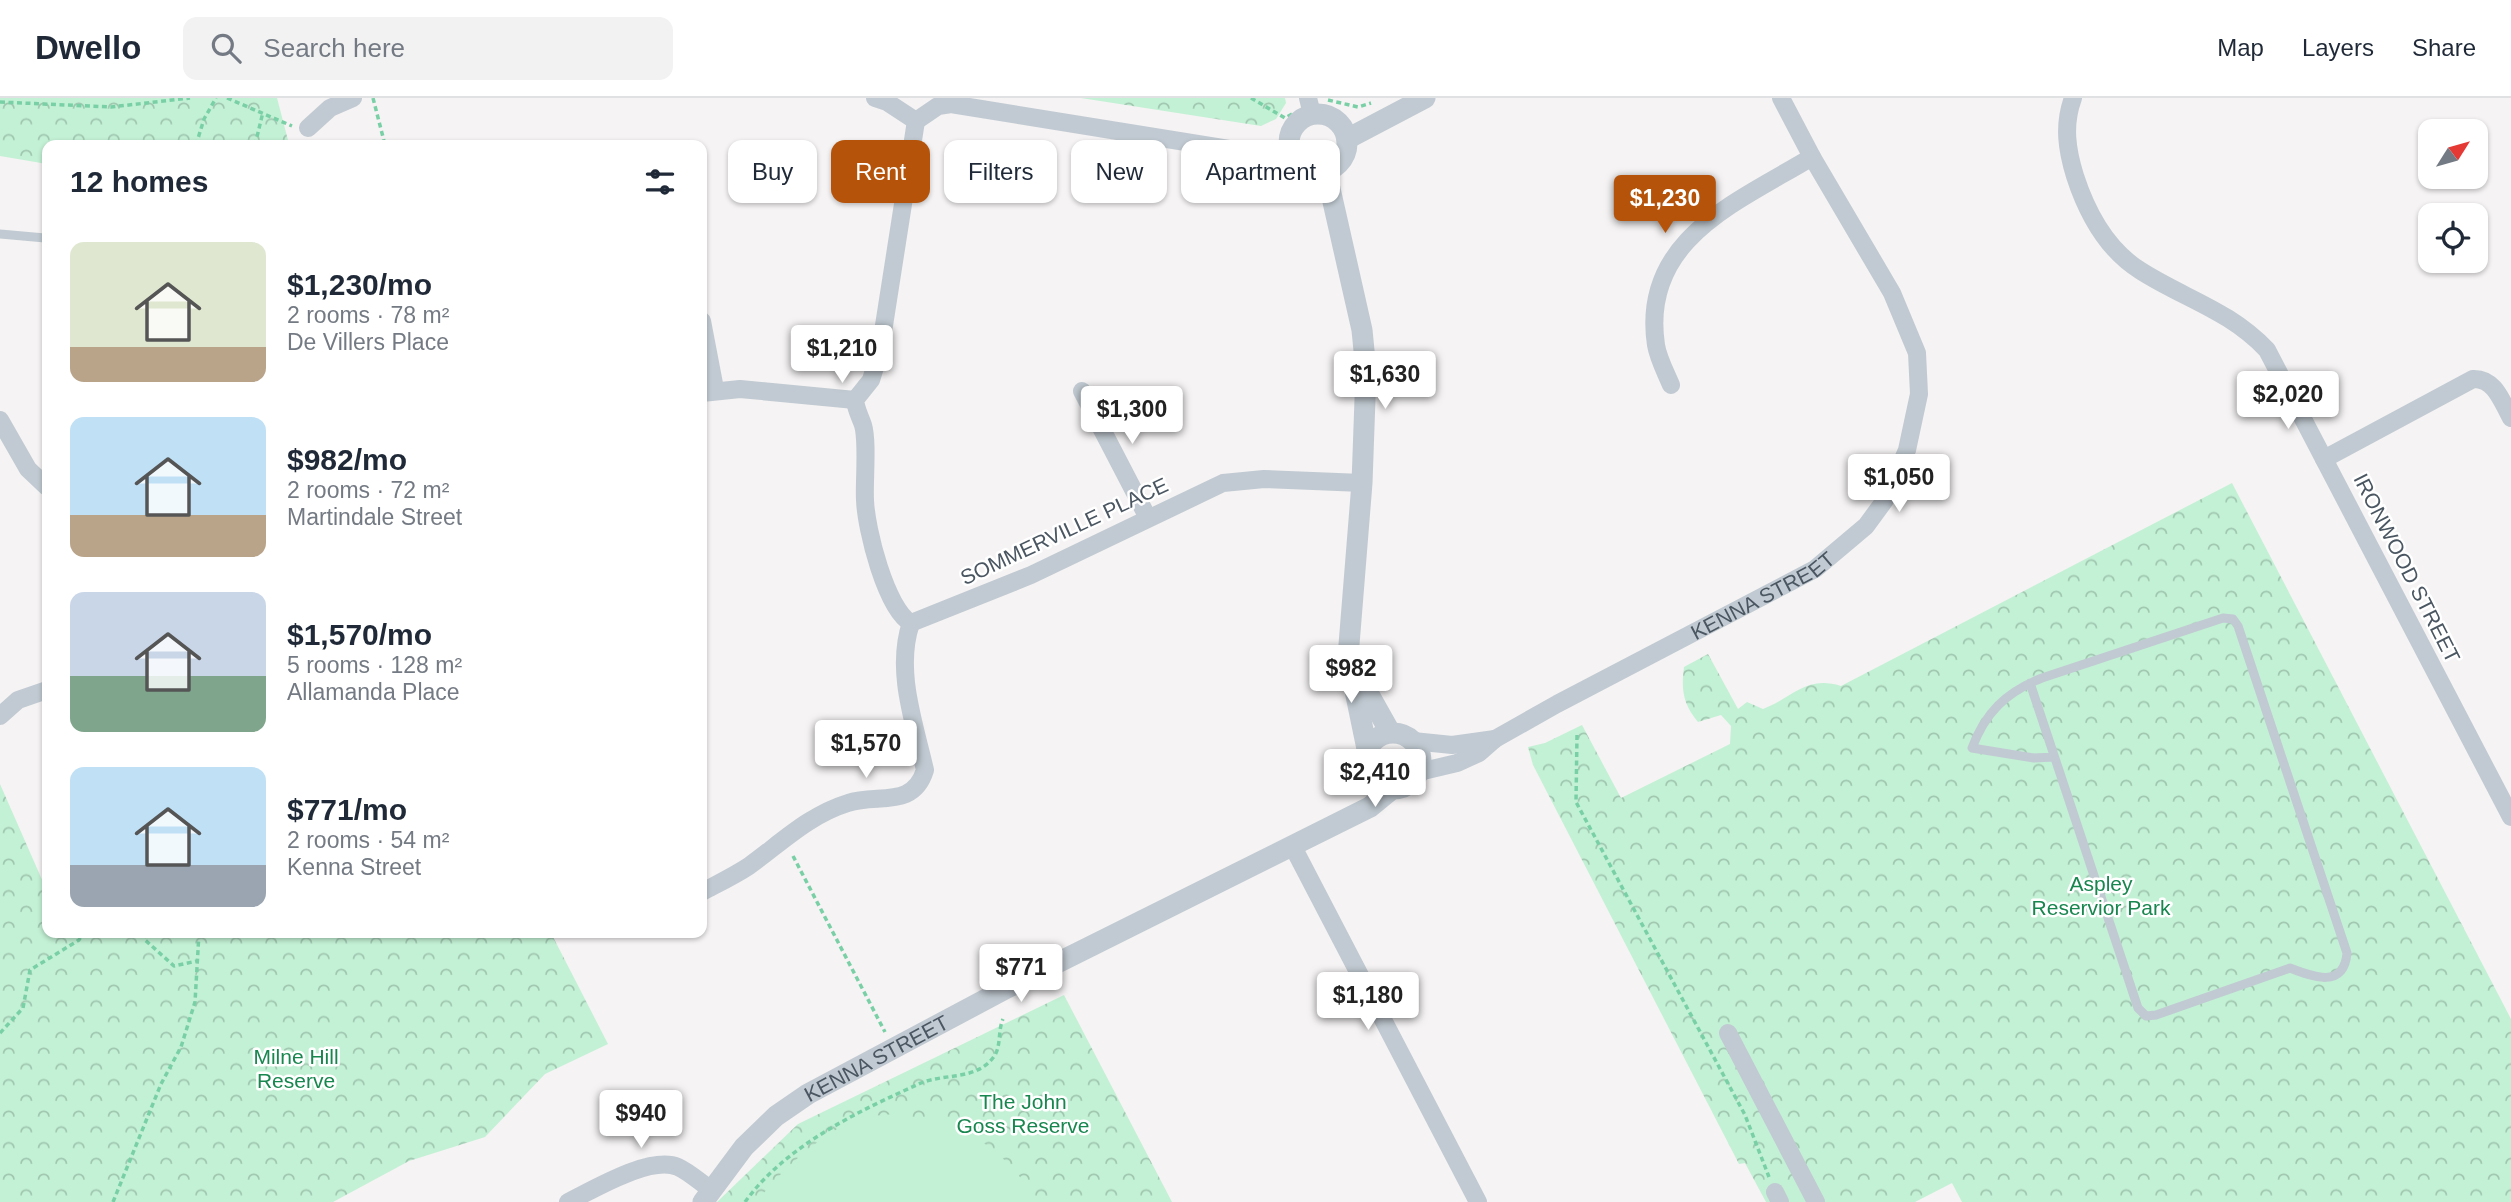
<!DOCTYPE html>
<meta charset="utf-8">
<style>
body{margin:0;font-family:Arial,sans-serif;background:#f2f2f3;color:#1f2937;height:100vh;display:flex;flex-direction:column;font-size:26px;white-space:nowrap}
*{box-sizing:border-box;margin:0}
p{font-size:23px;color:#747a83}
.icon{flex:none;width:38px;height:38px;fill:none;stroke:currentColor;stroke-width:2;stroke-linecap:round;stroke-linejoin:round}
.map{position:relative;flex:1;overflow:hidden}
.panel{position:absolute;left:42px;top:42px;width:665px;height:798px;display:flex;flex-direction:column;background:#fff;border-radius:14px;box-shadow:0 2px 5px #0004}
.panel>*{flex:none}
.top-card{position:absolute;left:728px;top:42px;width:665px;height:63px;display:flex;gap:14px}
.needle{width:46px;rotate:53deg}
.tools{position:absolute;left:2418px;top:21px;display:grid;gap:14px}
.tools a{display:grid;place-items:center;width:70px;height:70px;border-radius:14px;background:#fff;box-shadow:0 2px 5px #0004;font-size:35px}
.price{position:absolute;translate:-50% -60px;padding:0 16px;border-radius:7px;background:#fff;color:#222;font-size:23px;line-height:46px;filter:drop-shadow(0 2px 4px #0008)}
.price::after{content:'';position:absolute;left:50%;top:42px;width:21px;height:16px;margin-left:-10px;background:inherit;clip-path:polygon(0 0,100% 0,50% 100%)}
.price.current{background:#b45309;color:#fff}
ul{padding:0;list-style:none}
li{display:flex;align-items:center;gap:21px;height:175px;padding:0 28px}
li span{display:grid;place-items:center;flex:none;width:196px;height:140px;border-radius:14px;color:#555}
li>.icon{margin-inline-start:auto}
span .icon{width:84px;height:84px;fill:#fffc;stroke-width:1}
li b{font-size:30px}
h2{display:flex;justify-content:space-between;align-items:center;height:84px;padding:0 28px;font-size:30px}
.pill{padding:0 24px;border-radius:14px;background:#fff;box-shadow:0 2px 5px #0004;font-size:24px;line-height:63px}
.pill.current{background:#b45309;color:#fff}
header{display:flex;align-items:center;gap:42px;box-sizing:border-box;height:98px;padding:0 35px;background:#fff;border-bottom:2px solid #e0e1e3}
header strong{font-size:33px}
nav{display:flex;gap:38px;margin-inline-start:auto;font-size:24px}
.search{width:490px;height:63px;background:#f2f2f3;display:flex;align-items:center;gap:18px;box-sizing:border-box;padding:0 24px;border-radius:14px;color:#747a83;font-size:26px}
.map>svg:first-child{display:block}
</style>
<header>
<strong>Dwello</strong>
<div class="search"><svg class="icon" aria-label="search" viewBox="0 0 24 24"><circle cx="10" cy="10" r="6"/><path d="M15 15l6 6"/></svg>Search here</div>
<nav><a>Map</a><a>Layers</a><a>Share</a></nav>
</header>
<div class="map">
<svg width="2511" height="1104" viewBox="0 0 2511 1104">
<defs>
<pattern id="forest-crowns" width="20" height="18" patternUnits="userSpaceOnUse" patternTransform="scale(1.75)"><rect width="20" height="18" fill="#c3f1d5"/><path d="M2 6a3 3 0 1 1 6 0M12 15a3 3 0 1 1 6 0" fill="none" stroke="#a0c6b0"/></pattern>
</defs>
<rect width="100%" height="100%" fill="#f5f3f3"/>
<path fill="url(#forest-crowns)" d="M 0,0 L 277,0 L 289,46 L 47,47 L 47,66 L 0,58 Z
M 1081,0 L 1285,0 L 1286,5 L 1276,21 L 1261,28 Z
M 2232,385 L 2511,921 L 2511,1104 L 1962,1104 L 1952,1085 L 1915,1104 L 1766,1104 L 1745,1065 L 1739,1066 L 1533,667 L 1528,649 L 1545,645 L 1582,627 L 1621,700 L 1730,646 L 1731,628 L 1721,617 L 1698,624 C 1683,606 1681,592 1684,569 L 1708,556 L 1738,611 L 1747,604 L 1763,611 C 1793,600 1805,577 1841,588 Z
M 0,686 L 43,784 L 47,783 L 47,835 L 551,835 L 608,946 L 545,976 L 485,1039 L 409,1063 L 333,1104 L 0,1104 Z
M 1064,897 L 1172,1104 L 717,1104 L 798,1026 Z"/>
<path fill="#c3f1d5" d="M 897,1016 C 968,1028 998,1044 1038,1104 L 757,1104 C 777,1075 829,1028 864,1019 C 875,1017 887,1017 897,1016 Z"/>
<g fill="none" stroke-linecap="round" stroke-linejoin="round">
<path stroke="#7ad0a6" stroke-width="3.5" stroke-dasharray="5 3.5" stroke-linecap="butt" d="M 227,0 L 292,28
M 373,0 L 385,47
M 1251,0 L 1285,20 L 1294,15
M 1328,2 L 1358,9 L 1371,5
M 0,4 L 111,9 L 190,0
M 196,47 L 204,21 L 216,0
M 255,47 L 263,14
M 1577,637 L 1576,704 L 1745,1017 L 1769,1079
M 793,758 L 885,934
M 145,835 L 144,841 L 174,868 L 197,863
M 0,935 L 23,910 L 30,872 L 79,842 L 83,835
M 113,1104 L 161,986 L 181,949 L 195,904 L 199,835
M 745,1104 C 786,1047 859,1013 921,985 C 945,975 978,983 995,957 C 1001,947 998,932 1003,921"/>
<path stroke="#c1cad2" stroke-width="9" d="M 0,136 L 45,140
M 2030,585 L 2138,910 L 2146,918 L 2156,917 L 2290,870 C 2313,879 2344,891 2347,855 L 2238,528 L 2233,521 L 2223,520 L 2042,580 C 2006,594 1985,615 1972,650 L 2034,660 L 2054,659"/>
<g stroke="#c1cad2" stroke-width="18">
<path d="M 875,0 L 887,4 L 916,23 L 938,8 L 951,6 L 1235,52 L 1290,53"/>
<path d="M 1308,0 L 1312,16"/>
<path d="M 2073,0 C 2063,27 2067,52 2075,78 C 2087,115 2107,152 2141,173 C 2185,201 2229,212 2267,252 L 2511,719"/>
<path d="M 308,30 L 330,10 L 353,0"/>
<path d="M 702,223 L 715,291"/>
<path d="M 1671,287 C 1666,275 1658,260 1656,247 C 1640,141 1738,104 1812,59"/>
<path d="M 1082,293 L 1148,420"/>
<path d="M 702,295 L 740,291 L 855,302"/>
<path d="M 0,322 L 28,371 L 47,389"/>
<path d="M 2324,361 L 2473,281 C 2495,280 2502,304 2511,320"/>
<path d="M 911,525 C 886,511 866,431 865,402 C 864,383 868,344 863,327 C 860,318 856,312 855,302 L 871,282 L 880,253 L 916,23"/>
<path d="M 911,525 L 1031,477 L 1223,385 L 1264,381 L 1362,385"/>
<path d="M 0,618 L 18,602 L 47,592"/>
<path d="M 1413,643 L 1452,647 L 1495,641"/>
<path id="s1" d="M 1419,674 L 1457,665 L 1479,655 L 1495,641 L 1557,606 L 1815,471 L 1866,428 L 1885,402 L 1907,352 L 1919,296 L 1917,255 L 1892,195 L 1812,59 L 1781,0"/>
<path d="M 1292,747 L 1478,1104"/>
<path d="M 702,794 C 717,786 734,778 749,768 C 781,745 809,717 848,705 C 878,695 913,711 925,672 C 914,624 895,572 911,525"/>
<path d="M 1728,935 L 1816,1104"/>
<path d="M 1775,1094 L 1780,1104"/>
<path d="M 568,1104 C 593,1092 650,1057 678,1069 C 689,1074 700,1084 710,1091"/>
</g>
<g stroke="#c1cad2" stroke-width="21">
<circle cx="1318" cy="45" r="29"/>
<path d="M 1347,41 L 1425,0"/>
<path d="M 1326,73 L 1362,232 L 1366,273 L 1362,385 L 1348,559 L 1367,651"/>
<path d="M 1358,577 L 1390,634"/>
<circle cx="1393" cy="663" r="28"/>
<path id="s2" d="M 703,1104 L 744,1049 L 776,1018 L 808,996 L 1007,890 L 1370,709 L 1392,691"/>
</g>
</g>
<g text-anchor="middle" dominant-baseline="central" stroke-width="5" stroke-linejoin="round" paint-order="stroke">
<g font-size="21" fill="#4a5661" stroke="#fff">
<text transform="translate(1064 433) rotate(-25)">SOMMERVILLE PLACE</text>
<text transform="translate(2407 470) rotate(63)">IRONWOOD STREET</text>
<text stroke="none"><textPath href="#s1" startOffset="388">KENNA STREET</textPath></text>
<text stroke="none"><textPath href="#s2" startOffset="229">KENNA STREET</textPath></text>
</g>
<g font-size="21" fill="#17864f" stroke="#fff">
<text x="2101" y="785">Aspley<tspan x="2101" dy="24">Reservior Park</tspan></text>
<text x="296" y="958">Milne Hill<tspan x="296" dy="24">Reserve</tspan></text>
<text x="1023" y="1003">The John<tspan x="1023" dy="24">Goss Reserve</tspan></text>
</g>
</g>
</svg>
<div class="tools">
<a><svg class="needle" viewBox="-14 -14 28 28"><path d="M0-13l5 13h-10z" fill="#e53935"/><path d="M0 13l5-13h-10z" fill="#747a83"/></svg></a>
<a><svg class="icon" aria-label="locate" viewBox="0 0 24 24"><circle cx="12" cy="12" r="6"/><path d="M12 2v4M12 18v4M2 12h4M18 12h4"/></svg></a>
</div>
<b class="price current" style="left:1665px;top:137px">$1,230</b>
<b class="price" style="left:842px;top:287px">$1,210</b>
<b class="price" style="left:1385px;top:313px">$1,630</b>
<b class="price" style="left:2288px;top:333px">$2,020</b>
<b class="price" style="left:1132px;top:348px">$1,300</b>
<b class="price" style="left:1899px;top:416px">$1,050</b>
<b class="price" style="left:1351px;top:607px">$982</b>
<b class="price" style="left:866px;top:682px">$1,570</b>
<b class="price" style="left:1375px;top:711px">$2,410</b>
<b class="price" style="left:1021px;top:906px">$771</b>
<b class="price" style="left:1368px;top:934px">$1,180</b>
<b class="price" style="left:641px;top:1052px">$940</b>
<div class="top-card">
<a class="pill">Buy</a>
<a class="pill current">Rent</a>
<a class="pill">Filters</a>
<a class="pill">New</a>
<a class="pill">Apartment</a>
</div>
<section class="panel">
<h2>12 homes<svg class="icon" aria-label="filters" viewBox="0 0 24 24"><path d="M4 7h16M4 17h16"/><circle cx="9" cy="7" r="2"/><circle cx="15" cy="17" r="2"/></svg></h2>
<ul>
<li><span style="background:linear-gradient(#dfe7d0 75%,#b9a48a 0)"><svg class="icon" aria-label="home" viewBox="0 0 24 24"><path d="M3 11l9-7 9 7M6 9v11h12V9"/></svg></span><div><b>$1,230/mo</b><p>2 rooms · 78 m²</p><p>De Villers Place</p></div></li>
<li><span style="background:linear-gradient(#bfe0f5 70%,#b9a48a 0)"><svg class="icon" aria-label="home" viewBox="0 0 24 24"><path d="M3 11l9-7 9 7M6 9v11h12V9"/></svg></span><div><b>$982/mo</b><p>2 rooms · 72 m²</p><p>Martindale Street</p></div></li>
<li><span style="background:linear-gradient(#c9d6e8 60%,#7fa58c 0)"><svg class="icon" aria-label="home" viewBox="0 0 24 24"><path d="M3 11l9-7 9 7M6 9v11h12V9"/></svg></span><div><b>$1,570/mo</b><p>5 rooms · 128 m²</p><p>Allamanda Place</p></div></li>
<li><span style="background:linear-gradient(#bfe0f5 70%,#9aa5b1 0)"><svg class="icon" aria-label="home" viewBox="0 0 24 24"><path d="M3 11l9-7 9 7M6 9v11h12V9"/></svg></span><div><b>$771/mo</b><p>2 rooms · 54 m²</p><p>Kenna Street</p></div></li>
</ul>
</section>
</div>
